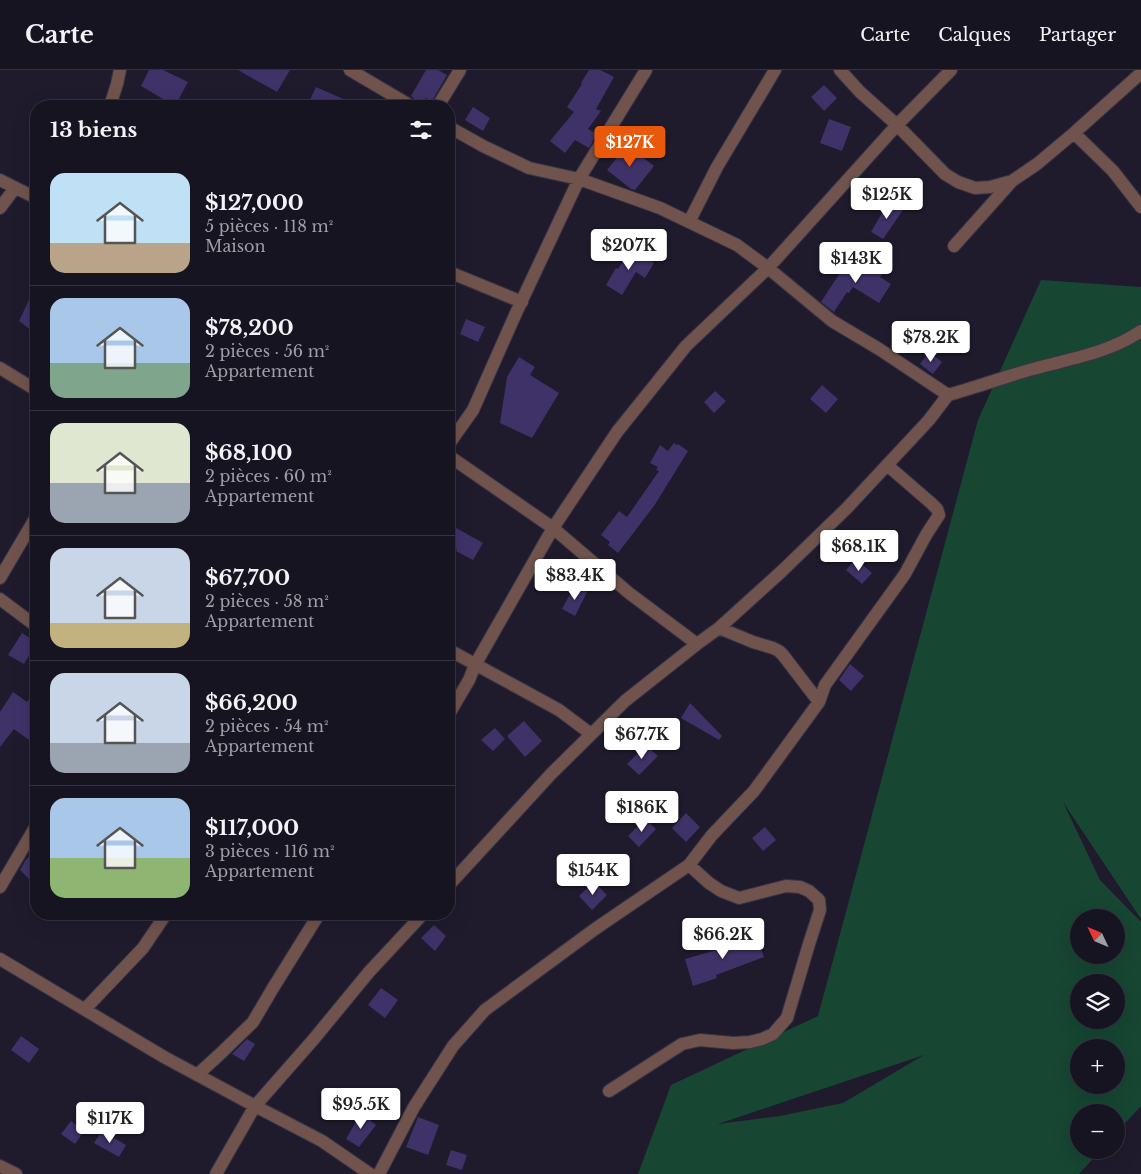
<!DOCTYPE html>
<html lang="fr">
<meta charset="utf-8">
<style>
body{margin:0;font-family:"Libre Baskerville",serif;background:#201d2a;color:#f1f3f6;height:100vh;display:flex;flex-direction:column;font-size:19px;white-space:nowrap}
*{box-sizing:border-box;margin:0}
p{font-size:16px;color:#9e9ea5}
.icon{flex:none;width:28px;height:28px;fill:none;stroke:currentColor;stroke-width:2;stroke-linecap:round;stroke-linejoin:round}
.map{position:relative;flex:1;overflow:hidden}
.sheet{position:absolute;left:30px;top:30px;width:425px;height:820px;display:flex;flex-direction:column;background:#171422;border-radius:20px;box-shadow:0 5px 20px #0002,0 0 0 1px #363340}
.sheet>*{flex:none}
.needle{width:32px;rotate:314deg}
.tools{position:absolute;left:1070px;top:839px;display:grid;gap:10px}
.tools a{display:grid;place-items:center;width:55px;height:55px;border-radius:50%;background:#171422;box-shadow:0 5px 20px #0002,0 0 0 1px #363340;font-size:25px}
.price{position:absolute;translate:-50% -42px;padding:0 11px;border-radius:5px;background:#fff;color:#222;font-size:16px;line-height:32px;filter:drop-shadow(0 1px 2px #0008)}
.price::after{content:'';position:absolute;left:50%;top:30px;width:15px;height:11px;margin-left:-8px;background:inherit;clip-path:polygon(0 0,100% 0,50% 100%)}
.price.selected{background:#ea580c;color:#fff}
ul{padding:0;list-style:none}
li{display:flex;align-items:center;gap:15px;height:125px;padding:0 20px}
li+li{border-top:1px solid #363340}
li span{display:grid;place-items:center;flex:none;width:140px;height:100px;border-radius:15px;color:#555}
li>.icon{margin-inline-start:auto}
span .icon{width:60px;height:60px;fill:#fffc;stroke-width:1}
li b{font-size:21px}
h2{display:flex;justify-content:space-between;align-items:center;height:60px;padding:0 20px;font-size:21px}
header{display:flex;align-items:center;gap:30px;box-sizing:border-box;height:70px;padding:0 25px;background:#171422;border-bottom:1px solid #363340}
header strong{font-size:24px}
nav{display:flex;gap:28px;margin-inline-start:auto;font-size:18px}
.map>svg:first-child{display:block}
</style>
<header>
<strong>Carte</strong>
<nav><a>Carte</a><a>Calques</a><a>Partager</a></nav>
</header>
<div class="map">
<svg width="1141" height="1104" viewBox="0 0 1141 1104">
<rect width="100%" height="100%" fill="#1f1b2d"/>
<path fill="#174633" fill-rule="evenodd" d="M 1041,210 L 1141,217 L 1141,849 L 1063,732 L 1100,810 L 1141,852 L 1141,1036 L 1116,1063 L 1116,1042 L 1079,1042 L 1079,1080 L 1101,1080 L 1079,1104 L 638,1104 L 671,1015 L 818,946 L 978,350 ZM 1079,848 L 1116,848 L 1116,885 L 1079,885 ZM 1079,912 L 1116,912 L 1116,950 L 1079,950 ZM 1079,978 L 1116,978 L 1116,1015 L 1079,1015 ZM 924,985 L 843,1033 L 780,1046 L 718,1054 Z"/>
<path fill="#3f3268" d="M 149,0 L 163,0 L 188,12 L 175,36 L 141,16 Z
M 238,0 L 290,0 L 277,22 Z
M 426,0 L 438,0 L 447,5 L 432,31 L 426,28 L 421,36 L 419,36 L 418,32 L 411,26 Z
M 589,0 L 600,0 L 614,7 L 596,39 L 601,41 L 588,59 L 597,64 L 589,78 L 575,70 L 565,83 L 550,71 L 574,42 L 567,37 L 582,14 L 581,13 Z
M 824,15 L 837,28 L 824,41 L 811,27 Z
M 316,17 L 359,36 L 307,36 Z
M 473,37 L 490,48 L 483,61 L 465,50 Z
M 829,49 L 851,57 L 842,81 L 820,73 Z
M 627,75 L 654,96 L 635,120 L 631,119 L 607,100 Z
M 889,131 L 903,140 L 883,169 L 871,162 Z
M 631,178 L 654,193 L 645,208 L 636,202 L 622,225 L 606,215 L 616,198 L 618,199 Z
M 851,186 L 882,205 L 880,207 L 891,214 L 879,233 L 853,217 L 849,223 L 847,222 L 834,242 L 821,232 Z
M 36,215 L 36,264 L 19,251 Z
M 466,249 L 485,257 L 478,272 L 460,264 Z
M 929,282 L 942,292 L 933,304 L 920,294 Z
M 519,287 L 535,297 L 530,305 L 559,323 L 532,368 L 500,353 L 507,307 Z
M 822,315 L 838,329 L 826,343 L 810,329 Z
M 715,321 L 726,331 L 714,343 L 704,332 Z
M 674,373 L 677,375 L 678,374 L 688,381 L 654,436 L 618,483 L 608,475 L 610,472 L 601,465 L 619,441 L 627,447 L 659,401 L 656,400 L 658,397 L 650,393 L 660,375 L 668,381 Z
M 449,454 L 483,473 L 473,490 L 456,481 L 457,479 L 449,475 Z
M 856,489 L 872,503 L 862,514 L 846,500 Z
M 575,515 L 587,522 L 575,546 L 562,539 Z
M 22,563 L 36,572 L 36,574 L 24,594 L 8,585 Z
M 850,594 L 864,606 L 851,621 L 839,610 Z
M 36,620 L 36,661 L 29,670 L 14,659 L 0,677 L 0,642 L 13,622 L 27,632 Z
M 690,633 L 722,666 L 719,670 L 681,648 Z
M 524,651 L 542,671 L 525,687 L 507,666 Z
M 495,658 L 505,669 L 493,681 L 481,670 Z
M 646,675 L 658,686 L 639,705 L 627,694 Z
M 686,743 L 700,757 L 686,772 L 672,758 Z
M 645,749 L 656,759 L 639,777 L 628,766 Z
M 765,757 L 776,770 L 763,781 L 752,768 Z
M 36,779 L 36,816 L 20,800 L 25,791 Z
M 594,812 L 607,825 L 592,840 L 579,826 Z
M 434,855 L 446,866 L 435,881 L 421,868 Z
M 756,865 L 764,887 L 716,905 L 717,908 L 693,916 L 685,889 L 713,881 Z
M 381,918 L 398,930 L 385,948 L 368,935 Z
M 21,966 L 39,979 L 29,993 L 11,980 Z
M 247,969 L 255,974 L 244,991 L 232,984 Z
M 361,1043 L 376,1055 L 359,1077 L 346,1069 Z
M 418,1047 L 439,1055 L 428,1085 L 406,1077 Z
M 71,1051 L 84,1061 L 75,1074 L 61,1064 Z
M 102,1061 L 126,1075 L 119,1087 L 94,1073 Z
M 451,1080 L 467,1085 L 462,1100 L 446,1095 Z"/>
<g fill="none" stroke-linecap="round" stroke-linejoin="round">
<defs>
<path id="minor" d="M 350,0 L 411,36
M 840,0 L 860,22 L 897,55 L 945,104 L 958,112 L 975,118 L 990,117 L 1012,111 L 1037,94 L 1074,63 L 1141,3
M 110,36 L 117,14 L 120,0
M 438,36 L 460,0
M 449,57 L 483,76 L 529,98 L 579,109 L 660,138 L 737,175 L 768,198 L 832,251 L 879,279 L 948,325 L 929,350 L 846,439 L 782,501 L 719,558 L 697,574 L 625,631 L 551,704 L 449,815
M 1074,63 L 1113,101 L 1141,137
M 0,110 L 36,128
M 0,138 L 15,118
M 689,152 L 717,97 L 775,0
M 954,176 L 1012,111
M 449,202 L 522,232
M 0,298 L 36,320
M 948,325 C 977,317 1004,307 1033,299 C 1069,289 1109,283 1141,261
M 449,374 L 473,340 L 516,243 L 579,109 L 646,0
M 449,386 L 553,458 L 629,523 L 697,574
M 0,508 L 36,447
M 0,529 L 36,556
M 449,580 L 559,640 L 591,664
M 819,632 L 825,615 L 905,504 L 926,465 L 939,445 L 937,439 L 931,433 L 887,395
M 449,644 L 469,610 L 475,595 L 553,458 L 617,362 L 686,276 L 768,198 L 897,55 L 951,0
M 0,817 L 36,756
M 0,889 L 164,987 L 255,1036 L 322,1071 L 370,1104
M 85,939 L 143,878 L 166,844
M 197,1005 L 219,985 L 253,952 L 273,918 L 319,844
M 609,1021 L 682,974 L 700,970 L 733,973 L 750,972 L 762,969 L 773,964 L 787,948 L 809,874 L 820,840 L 819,830 L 809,821 L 800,817 L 786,816 L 739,828 L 721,821 L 709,813 L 689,795 L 712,765 L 754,721 L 819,632 L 783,585 L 779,581 L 773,578 L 753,572 L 719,558
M 0,1096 L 16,1104
M 216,1104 L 255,1036 L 313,970 L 369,902 L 423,844
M 379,1104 L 414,1037 L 453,976 L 485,940 L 595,859 L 689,795"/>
</defs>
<use href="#minor" stroke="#383546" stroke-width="14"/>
<use href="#minor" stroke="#70534d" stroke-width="12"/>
</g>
</svg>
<div class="tools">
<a><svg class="needle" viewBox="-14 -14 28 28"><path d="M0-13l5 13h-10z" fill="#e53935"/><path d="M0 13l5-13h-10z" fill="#9e9ea5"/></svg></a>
<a><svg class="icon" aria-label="layers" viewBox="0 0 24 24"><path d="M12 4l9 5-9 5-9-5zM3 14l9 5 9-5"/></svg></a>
<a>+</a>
<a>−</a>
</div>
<b class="price selected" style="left:630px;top:98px">$127K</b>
<b class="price" style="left:887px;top:150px">$125K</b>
<b class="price" style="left:629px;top:201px">$207K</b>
<b class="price" style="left:856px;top:214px">$143K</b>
<b class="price" style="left:931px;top:293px">$78.2K</b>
<b class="price" style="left:859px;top:502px">$68.1K</b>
<b class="price" style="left:575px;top:531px">$83.4K</b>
<b class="price" style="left:642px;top:690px">$67.7K</b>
<b class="price" style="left:642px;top:763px">$186K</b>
<b class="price" style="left:593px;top:826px">$154K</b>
<b class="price" style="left:723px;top:890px">$66.2K</b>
<b class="price" style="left:361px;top:1060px">$95.5K</b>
<b class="price" style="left:110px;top:1074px">$117K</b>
<section class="sheet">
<h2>13 biens<svg class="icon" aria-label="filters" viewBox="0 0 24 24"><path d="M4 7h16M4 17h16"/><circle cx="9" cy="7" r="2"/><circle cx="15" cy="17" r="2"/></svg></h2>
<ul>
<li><span style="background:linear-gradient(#bfe0f5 70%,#b9a48a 0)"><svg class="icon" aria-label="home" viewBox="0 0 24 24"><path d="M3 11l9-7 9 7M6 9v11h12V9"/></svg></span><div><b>$127,000</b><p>5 pièces · 118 m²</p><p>Maison</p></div></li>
<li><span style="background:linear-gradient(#a9c7e8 65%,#7fa58c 0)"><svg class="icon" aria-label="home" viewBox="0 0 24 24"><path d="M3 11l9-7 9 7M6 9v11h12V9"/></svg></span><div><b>$78,200</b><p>2 pièces · 56 m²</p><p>Appartement</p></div></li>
<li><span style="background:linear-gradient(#dfe7d0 60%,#9aa5b1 0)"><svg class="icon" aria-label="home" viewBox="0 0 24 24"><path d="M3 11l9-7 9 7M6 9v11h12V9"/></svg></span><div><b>$68,100</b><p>2 pièces · 60 m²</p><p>Appartement</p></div></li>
<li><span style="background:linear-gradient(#c9d6e8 75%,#c2b280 0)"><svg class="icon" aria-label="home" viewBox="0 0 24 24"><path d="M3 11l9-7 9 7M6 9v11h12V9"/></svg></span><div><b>$67,700</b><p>2 pièces · 58 m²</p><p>Appartement</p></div></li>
<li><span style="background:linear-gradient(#c9d6e8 70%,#9aa5b1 0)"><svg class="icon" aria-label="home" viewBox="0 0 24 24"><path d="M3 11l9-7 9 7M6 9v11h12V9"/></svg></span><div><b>$66,200</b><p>2 pièces · 54 m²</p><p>Appartement</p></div></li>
<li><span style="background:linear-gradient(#a9c7e8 60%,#8fb573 0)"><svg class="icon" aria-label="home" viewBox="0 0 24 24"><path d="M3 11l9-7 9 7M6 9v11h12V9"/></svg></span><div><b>$117,000</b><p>3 pièces · 116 m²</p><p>Appartement</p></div></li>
</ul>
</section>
</div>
